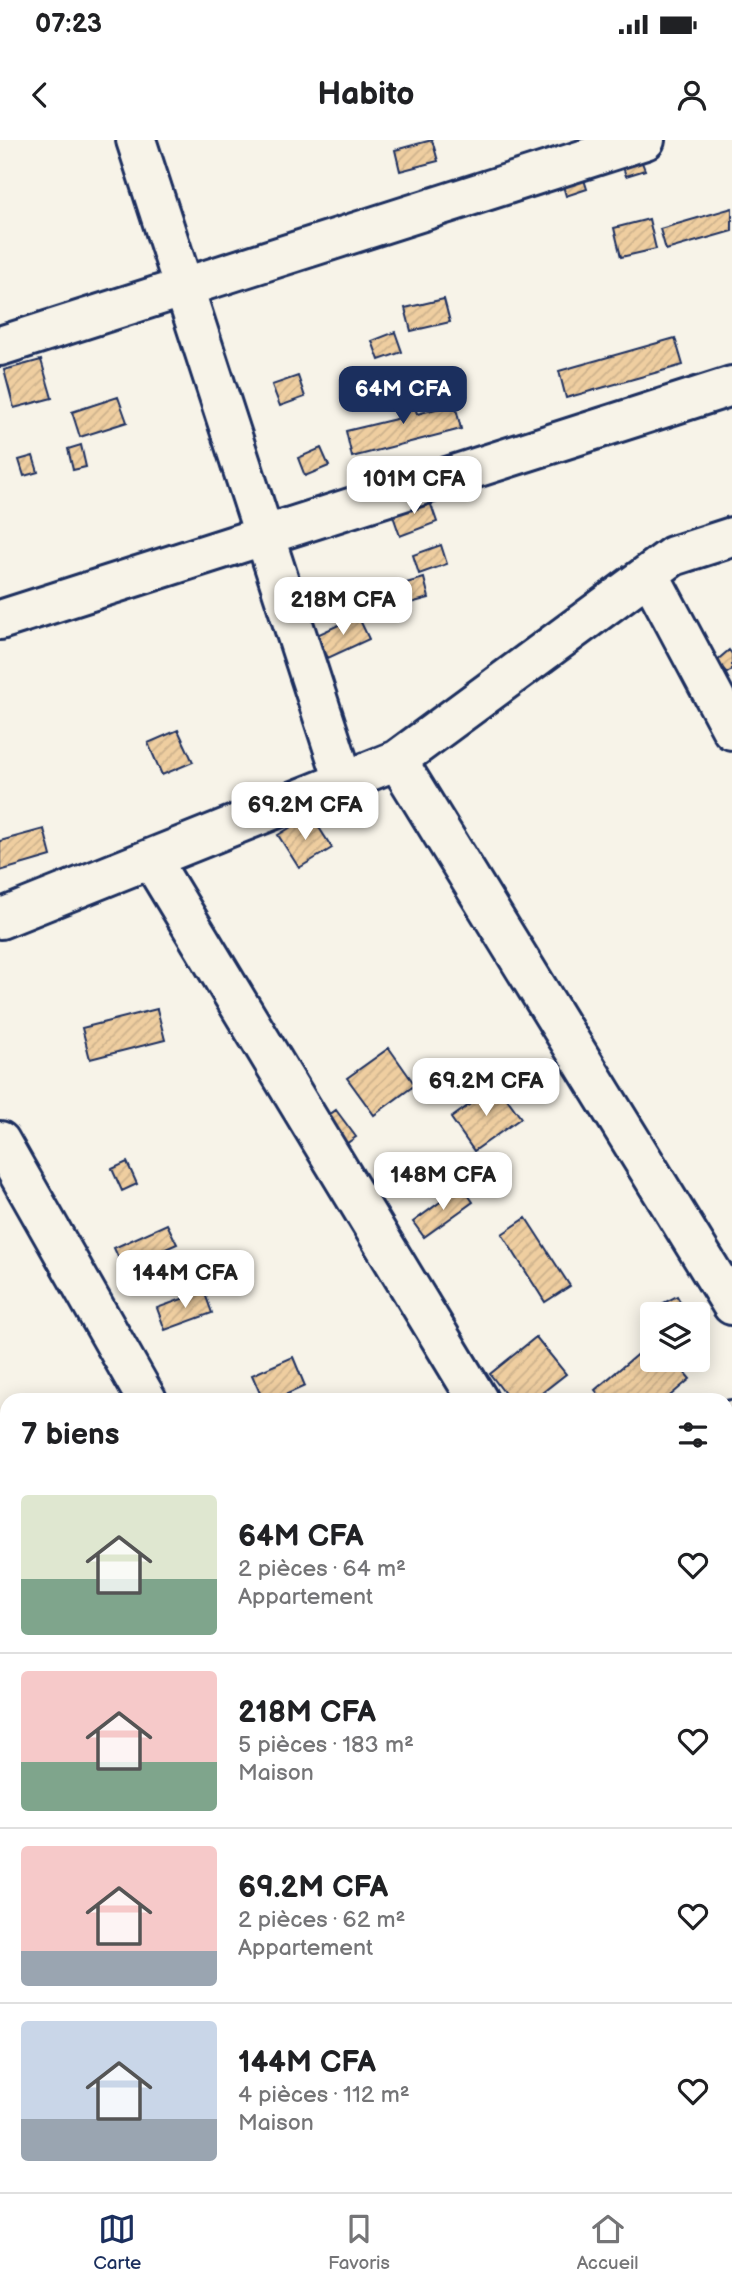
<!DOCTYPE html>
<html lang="fr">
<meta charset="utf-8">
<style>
body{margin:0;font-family:"Balsamiq Sans",sans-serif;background:#f2f2f2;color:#202124;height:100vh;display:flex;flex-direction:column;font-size:26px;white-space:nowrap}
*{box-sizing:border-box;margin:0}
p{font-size:23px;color:#757577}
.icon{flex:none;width:38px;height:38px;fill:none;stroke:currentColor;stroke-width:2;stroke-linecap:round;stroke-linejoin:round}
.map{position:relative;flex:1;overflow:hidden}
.details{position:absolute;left:0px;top:1253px;width:733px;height:800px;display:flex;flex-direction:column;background:#fff;border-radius:21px 21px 0 0;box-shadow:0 4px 18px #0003}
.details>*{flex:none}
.controls{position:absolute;left:640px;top:1162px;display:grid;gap:14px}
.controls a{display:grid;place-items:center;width:70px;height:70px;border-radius:7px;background:#fff;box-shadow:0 4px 18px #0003;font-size:35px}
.price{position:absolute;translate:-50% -60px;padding:0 16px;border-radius:14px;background:#fff;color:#222;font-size:23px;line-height:46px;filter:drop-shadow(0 2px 4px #0008)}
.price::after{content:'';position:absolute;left:50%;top:42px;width:21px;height:16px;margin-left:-10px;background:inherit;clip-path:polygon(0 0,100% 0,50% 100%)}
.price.active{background:#1b2f5e;color:#fff}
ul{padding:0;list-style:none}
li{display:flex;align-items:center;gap:21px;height:175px;padding:0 21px}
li+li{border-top:2px solid #e0e0e0}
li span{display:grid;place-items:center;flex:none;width:196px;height:140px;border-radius:7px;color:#555}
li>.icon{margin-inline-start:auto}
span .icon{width:84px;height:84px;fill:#fffc;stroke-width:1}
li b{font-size:30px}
h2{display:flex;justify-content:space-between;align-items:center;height:84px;padding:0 21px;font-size:30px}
.status{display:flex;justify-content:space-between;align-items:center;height:49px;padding:0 35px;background:#fff;direction:ltr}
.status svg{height:19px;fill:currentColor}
header{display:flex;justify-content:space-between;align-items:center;height:91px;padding:0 21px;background:#fff;font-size:32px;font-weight:700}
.tabs{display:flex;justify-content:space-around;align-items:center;height:98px;border-top:2px solid #e0e0e0;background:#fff;font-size:19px;color:#757577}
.tabs a{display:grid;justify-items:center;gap:4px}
.tabs .active{color:#1b2f5e}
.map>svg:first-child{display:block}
</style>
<div class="status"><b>07:23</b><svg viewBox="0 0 49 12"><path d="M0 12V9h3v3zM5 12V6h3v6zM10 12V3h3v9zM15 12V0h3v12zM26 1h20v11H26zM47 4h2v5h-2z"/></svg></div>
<header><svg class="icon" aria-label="back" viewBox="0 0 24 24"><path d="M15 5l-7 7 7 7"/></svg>Habito<svg class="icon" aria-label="person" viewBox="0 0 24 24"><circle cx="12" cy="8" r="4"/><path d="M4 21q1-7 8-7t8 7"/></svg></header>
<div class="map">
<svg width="732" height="2052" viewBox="0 0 732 2052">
<defs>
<pattern id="building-hatch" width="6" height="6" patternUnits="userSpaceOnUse" patternTransform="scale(1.75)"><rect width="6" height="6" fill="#efcea0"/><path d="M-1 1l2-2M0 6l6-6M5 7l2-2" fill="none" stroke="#ccb18c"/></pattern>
</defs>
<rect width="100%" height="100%" fill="#f7f3e8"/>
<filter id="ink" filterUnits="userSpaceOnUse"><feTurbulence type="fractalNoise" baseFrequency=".0143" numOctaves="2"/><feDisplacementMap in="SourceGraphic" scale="14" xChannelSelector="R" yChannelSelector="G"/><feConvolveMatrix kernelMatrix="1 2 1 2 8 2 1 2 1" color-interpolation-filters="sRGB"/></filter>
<g filter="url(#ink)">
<path fill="url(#building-hatch)" stroke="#1b2f5e" stroke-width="2" d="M 432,0 L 438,21 L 400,31 L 395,10 Z
M 639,15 L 645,30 L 626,36 L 621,21 Z
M 582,33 L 587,49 L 566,56 L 561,39 Z
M 732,68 L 732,91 L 666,110 L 660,89 Z
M 649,79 L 656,109 L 621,117 L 614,88 Z
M 444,159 L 450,182 L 411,191 L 405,168 Z
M 395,192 L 402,212 L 379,220 L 372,201 Z
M 675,198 L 683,225 L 566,258 L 559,231 Z
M 41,220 L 52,258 L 14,268 L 4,230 Z
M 298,236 L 305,257 L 280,266 L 272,245 Z
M 409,244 L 417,274 L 455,264 L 461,289 L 352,317 L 346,291 L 400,278 L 393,249 Z
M 118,257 L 127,282 L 80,297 L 72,272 Z
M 81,305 L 86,327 L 73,330 L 68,309 Z
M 321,308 L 329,326 L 305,336 L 298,318 Z
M 33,316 L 38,332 L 24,336 L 19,320 Z
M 428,356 L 437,382 L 400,396 L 391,370 Z
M 441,405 L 447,424 L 419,434 L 413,415 Z
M 424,438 L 429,458 L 380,471 L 374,452 Z
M 358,476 L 369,499 L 328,518 L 317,495 Z
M 729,510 L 732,514 L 732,530 L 727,533 L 716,521 Z
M 178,590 L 193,622 L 162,635 L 148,603 Z
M 311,675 L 332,708 L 299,728 L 278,695 Z
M 44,689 L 51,716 L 0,731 L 0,701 Z
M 157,869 L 165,900 L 90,919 L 82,888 Z
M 389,908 L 415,945 L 374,975 L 347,938 Z
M 497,945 L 521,978 L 474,1011 L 451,978 Z
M 336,970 L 356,997 L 334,1012 L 315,985 Z
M 127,1022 L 137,1044 L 122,1051 L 112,1029 Z
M 462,1046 L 473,1062 L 424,1097 L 413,1082 Z
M 526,1078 L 570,1146 L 545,1162 L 502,1094 Z
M 167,1084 L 177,1104 L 123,1128 L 114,1108 Z
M 204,1151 L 212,1173 L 165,1190 L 157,1168 Z
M 677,1156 L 687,1174 L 662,1174 L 658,1166 Z
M 536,1197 L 566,1234 L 533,1260 L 510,1260 L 490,1234 Z
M 653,1201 L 653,1220 L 674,1220 L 690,1239 L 665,1260 L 603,1260 L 595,1250 Z
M 293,1217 L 305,1246 L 274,1260 L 263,1260 L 252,1235 Z
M 7,1773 L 7,1952 L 0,1961 L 0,1782 Z"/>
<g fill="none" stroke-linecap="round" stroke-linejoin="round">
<defs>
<path id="minor" d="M 136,0 L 344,641
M 0,206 L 645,0
M 649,434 L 732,590
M 0,480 L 732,246
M 397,620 L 732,1165
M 151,719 L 478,1260
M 0,779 L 397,620 L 673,416 L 732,397
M 0,1001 L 147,1260
M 726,1285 L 732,1280
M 0,1645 L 7,1638"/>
</defs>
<use href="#minor" stroke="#1b2f5e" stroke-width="44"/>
<use href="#minor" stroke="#f7f3e8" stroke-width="38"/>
</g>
</g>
</svg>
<div class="controls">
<a><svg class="icon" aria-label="layers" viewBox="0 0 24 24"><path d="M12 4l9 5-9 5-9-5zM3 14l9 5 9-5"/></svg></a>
</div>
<b class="price active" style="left:403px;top:286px">64M CFA</b>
<b class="price" style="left:414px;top:376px">101M CFA</b>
<b class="price" style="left:343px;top:497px">218M CFA</b>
<b class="price" style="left:305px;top:702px">69.2M CFA</b>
<b class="price" style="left:486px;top:978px">69.2M CFA</b>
<b class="price" style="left:443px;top:1072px">148M CFA</b>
<b class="price" style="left:185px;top:1170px">144M CFA</b>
<section class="details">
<h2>7 biens<svg class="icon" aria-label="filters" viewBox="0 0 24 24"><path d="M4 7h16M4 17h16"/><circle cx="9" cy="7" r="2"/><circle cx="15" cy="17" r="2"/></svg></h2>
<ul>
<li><span style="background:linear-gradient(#dfe7d0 60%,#7fa58c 0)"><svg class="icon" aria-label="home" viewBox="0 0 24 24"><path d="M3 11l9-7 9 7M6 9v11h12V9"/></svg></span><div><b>64M CFA</b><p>2 pièces · 64 m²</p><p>Appartement</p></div><svg class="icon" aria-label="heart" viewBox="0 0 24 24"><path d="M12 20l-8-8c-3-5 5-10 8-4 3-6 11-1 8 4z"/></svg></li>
<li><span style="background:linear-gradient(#f6c9c9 65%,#7fa58c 0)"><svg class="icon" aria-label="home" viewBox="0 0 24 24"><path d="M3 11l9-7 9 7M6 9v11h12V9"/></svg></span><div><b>218M CFA</b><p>5 pièces · 183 m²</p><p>Maison</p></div><svg class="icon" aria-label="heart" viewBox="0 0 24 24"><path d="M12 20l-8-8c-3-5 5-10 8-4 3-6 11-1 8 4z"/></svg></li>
<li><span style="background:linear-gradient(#f6c9c9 75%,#9aa5b1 0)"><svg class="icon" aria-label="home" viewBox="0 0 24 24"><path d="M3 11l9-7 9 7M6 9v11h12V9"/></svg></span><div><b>69.2M CFA</b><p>2 pièces · 62 m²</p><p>Appartement</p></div><svg class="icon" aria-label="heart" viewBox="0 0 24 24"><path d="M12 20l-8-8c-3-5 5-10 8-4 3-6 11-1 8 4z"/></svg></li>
<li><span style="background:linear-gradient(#c9d6e8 70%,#9aa5b1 0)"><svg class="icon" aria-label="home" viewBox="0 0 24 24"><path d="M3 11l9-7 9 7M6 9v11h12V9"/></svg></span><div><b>144M CFA</b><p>4 pièces · 112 m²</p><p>Maison</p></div><svg class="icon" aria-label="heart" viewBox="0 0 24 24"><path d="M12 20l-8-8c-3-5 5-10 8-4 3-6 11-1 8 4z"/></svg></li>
</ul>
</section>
</div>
<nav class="tabs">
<a class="active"><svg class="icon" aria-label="map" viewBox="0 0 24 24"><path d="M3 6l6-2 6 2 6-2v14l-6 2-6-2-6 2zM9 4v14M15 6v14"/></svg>Carte</a>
<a><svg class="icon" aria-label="saved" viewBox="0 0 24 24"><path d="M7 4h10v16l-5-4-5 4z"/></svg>Favoris</a>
<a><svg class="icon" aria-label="home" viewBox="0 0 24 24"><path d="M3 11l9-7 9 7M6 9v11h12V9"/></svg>Accueil</a>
</nav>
